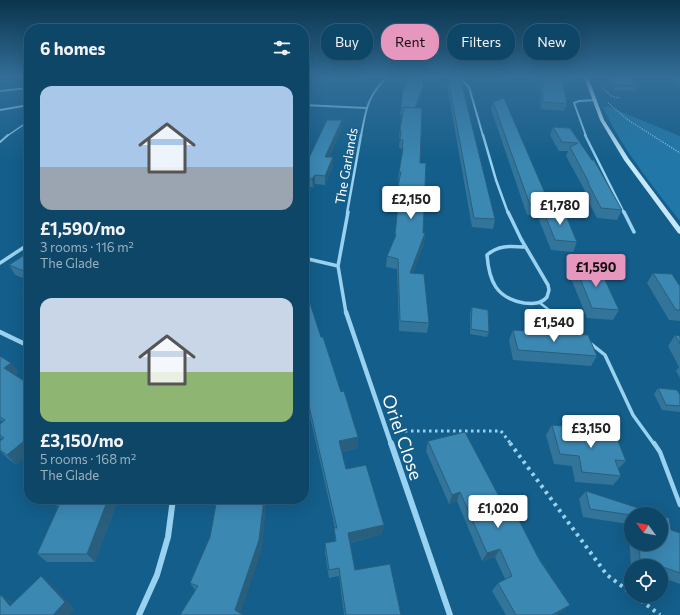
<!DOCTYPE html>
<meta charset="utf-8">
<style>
body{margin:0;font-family:Commissioner,sans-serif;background:#1c5071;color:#f1f3f6;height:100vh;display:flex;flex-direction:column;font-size:15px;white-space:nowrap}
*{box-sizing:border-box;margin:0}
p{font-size:13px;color:#9bb1c0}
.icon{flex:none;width:22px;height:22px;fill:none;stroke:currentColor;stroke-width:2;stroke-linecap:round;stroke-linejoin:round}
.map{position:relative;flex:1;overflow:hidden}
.side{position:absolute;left:24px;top:24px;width:285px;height:480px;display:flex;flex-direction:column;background:#0e4668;border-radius:16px;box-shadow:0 4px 16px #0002,0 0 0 1px #2e5e7c}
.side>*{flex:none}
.guide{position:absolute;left:321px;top:24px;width:299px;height:36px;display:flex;gap:8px}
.needle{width:26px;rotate:302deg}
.fabs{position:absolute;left:624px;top:507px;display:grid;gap:8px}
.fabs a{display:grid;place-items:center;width:44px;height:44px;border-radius:50%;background:#0e4668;box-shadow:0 4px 16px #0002,0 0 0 1px #2e5e7c;font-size:20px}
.price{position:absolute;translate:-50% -34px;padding:0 9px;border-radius:4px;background:#fff;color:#222;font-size:13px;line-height:26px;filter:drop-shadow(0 1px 2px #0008)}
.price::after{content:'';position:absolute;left:50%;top:24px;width:12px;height:9px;margin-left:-6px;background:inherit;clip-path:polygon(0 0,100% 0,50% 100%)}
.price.active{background:#e797bd;color:#111}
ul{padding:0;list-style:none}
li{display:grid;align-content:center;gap:8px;height:212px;padding:0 16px}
li span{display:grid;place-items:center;height:124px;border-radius:12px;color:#555}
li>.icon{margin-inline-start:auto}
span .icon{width:72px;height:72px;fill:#fffc;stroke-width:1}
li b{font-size:17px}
h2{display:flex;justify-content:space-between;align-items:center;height:48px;padding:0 16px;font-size:17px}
.chip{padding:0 14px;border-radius:16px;background:#0e4668;box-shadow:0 4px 16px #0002,0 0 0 1px #2e5e7c;font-size:14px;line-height:36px}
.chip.active{background:#e797bd;color:#111}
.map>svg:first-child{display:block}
</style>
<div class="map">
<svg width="680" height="615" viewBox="0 0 680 615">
<rect width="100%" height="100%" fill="#135e8a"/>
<path fill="#2178a8" d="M 607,106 L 680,136 L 680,221 C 652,185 622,149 603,107 Z"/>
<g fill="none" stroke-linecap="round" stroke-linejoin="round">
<path stroke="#99d2f0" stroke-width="1.5" stroke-dasharray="1 1.5" stroke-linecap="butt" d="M 602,88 L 613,97 L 621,98
M 608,103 L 628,120 L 680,153"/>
<path stroke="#99d2f0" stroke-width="3" stroke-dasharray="2.5 3.5" stroke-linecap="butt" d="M 399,431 L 501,431 L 511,444"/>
<path stroke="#99d2f0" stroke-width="4" stroke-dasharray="3 4.5" stroke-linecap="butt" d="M 510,443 L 607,575 L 631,593
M 635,596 L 660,615"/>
<path stroke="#99d2f0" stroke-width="1.5" d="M 7,136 L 29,121"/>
<path stroke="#99d2f0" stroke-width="2" d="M 0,142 L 8,135"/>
<path stroke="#99d2f0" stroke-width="2.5" d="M 540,303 L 553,313"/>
<path stroke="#99d2f0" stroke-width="3.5" d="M 551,312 L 582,337
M 590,343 L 605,355 L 633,415 L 654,444"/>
<path stroke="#99d2f0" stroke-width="4.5" d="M 654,443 L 660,452 L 680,505"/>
<path stroke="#99d2f0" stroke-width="2" d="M 458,77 L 469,87 L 483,136
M 0,78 L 3,77
M 0,91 L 29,88
M 304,105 L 366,108
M 0,110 L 29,105
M 361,136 C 366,109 367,97 387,77
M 586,136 L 574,103 L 579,101 L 596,100"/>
<path stroke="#99d2f0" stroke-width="2.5" d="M 483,135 L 496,180 L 508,213
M 585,135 L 624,213
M 347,213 L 361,135"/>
<path stroke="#99d2f0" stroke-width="3.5" d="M 508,212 L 521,239 L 548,285 L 549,290 L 547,297 C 541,304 533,304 524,303 C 496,298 489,281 487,255 C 498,245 510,246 524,247
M 624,212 L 634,232
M 304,258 L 338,266
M 0,263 L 29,244
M 346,313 L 338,266 L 348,212"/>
<path stroke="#99d2f0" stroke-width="4.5" d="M 346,312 L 391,444
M 0,332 L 29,346"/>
<path stroke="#99d2f0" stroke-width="6" d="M 391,443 L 450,615
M 139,615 L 157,575 L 168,537 L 173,499"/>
<path fill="#c7e8fb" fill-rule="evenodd" d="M 584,77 L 588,77 L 604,120 L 629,159 L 680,227 L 680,234 L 678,233 L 624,160 L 600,120 Z"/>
</g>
<path fill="#33759a" d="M 304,77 L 319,77 L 317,81 L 304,82 Z
M 540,77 L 562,77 L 567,104 L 564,111 L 541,109 Z
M 607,77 L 630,77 L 637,86 L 635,91 L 615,90 Z
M 671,77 L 680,77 L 680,87 Z
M 448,78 L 495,219 L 493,229 L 472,227 L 447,85 Z
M 422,93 L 417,108 L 420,163 L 423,233 L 425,233 L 424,243 L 413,273 L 429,323 L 427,333 L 399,331 L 397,269 L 386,267 L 387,256 L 395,239 L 399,196 L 397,195 L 399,181 L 398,181 L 399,172 L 402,157 L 402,149 L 399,148 L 400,138 L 399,138 L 400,129 L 402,115 L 400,115 L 401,108 Z
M 493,102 L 551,207 L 549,210 L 577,242 L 573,252 L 551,250 L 539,220 L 541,216 L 527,215 L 491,109 Z
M 342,120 L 342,129 L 329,157 L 333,166 L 325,185 L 315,184 L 313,188 L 304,184 L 304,168 Z
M 553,127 L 570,128 L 622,210 L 617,220 L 597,218 L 584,193 L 585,191 L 566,156 L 568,151 L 559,151 L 550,135 Z
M 29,252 L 29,280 L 15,275 L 9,265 Z
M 575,266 L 619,310 L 613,320 L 587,318 L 570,276 Z
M 653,273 L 680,285 L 680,321 L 669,320 L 647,283 Z
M 29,287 L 29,302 L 22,291 Z
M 472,307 L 489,332 L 487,337 L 470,334 L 470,313 Z
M 513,330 L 597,356 L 591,366 L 513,360 L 509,340 Z
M 675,335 L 680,336 L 680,378 L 676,371 L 679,367 L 668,346 Z
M 321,337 L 358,437 L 357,448 L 341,452 L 346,469 L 382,534 L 350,543 L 355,570 L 401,615 L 344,615 L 339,576 L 329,578 L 325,553 L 325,543 L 335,542 L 335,528 L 308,408 L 304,409 Z
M 0,356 L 11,363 L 19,373 L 15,375 L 16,465 L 4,455 L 0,451 L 0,441 L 2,440 L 0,437 L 0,424 L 3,422 L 0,420 Z
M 658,388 L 679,394 L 680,394 L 680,412 L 662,410 L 654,394 Z
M 552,425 L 626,461 L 618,469 L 621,476 L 613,485 L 575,482 L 572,466 L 554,464 L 546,435 Z
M 428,441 L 503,504 L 570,605 L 561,612 L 556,615 L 506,615 L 492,591 L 498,583 L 505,579 L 495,557 L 482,561 L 457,501 L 449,504 L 426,451 Z
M 586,491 L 631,514 L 631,544 L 661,544 L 671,530 L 680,533 L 680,584 L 661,577 L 661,566 L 631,566 L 628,524 L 583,517 L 579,499 Z
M 53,499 L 118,499 L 95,562 L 47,562 L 37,554 L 58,507 L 53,501 Z
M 210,537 L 262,549 L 195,590 L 190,583 Z"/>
<path fill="#295f7d" d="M 423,87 L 422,93 L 414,116 L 415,109 Z
M 342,120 L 342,129 L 325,166 L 325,157 Z
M 333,157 L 333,166 L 325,185 L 325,176 Z
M 315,175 L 315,184 L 313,188 L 312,179 Z
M 425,233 L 424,243 L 409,284 L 410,273 Z
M 11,363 L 19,373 L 12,378 L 4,368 Z
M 304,397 L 307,397 L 308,408 L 304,409 Z
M 29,437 L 29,454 L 16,465 L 7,455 Z
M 358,437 L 357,448 L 339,452 L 339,441 Z
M 460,492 L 457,501 L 449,504 L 452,495 Z
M 108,499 L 118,499 L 95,562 L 87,554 Z
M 264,499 L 267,499 L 262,549 L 240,615 L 235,610 Z
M 384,525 L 382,534 L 348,543 L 348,533 Z
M 500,549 L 495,557 L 482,561 L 487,553 Z
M 41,576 L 51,584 L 75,609 L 70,615 L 53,615 Z
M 1,595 L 13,602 L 22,613 L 10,606 Z
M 570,605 L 561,612 L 556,615 L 552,615 Z"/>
<path fill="#3b88b3" stroke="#295f7d" d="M 411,77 L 423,77 L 423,87 L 415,108 L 404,107 L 403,108 L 401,108 L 403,89 Z
M 452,77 L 460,77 L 495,219 L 474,218 L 448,78 Z
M 542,77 L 562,77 L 567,104 L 543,102 Z
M 612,77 L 630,77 L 637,86 L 617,85 Z
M 504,98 L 551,207 L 530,205 L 493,102 Z
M 404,107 L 422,108 L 420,163 L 426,163 L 423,233 L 425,233 L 410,273 L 424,274 L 429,323 L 400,321 L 398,259 L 387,256 L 396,235 L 395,235 L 400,186 L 398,186 L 401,172 L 399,172 L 403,148 L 402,148 L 403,140 L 400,140 L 401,130 L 400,129 Z
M 327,120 L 342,120 L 325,157 L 333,157 L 325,176 L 315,175 L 312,179 L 304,175 L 304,168 Z
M 553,127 L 570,128 L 592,160 L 594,160 L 622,210 L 601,208 L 588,183 L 589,183 L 570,147 L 578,143 L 562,142 Z
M 543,210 L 564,211 L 577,242 L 555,240 Z
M 29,252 L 29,273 L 9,265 Z
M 575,266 L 599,267 L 619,310 L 592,308 Z
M 653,273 L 672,274 L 679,285 L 680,285 L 680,310 L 676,310 Z
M 304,285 L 321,337 L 323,337 L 341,392 L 344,391 L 358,437 L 339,441 L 346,469 L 366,465 L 384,525 L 348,533 L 355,570 L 390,564 L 401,615 L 346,615 L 339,568 L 329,570 L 325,543 L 336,541 L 334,528 L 337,528 L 307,397 L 304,397 Z
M 29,287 L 29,295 L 22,291 Z
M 472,307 L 488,310 L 489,332 L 471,329 Z
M 513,330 L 588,335 L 597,356 L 518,350 Z
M 675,335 L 680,336 L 680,344 Z
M 0,356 L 11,363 L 4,368 L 29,384 L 29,437 L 7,455 L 0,450 L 0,441 L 4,438 L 0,435 L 0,424 L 5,420 L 0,417 Z
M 658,388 L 677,390 L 680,395 L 680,406 L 666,405 Z
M 552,425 L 614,431 L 626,461 L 615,460 L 621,476 L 582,472 L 579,456 L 560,454 Z
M 465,432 L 503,504 L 510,503 L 540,561 L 570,605 L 552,615 L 516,615 L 498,583 L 512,576 L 500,549 L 487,553 L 460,492 L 452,495 L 428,441 Z
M 586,491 L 635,507 L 656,514 L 631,514 L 631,515 L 590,509 Z
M 53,499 L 108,499 L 87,554 L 37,554 L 61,501 L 53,501 Z
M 217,499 L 264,499 L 259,540 L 235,610 L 243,615 L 180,615 L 198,586 L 190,583 L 210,537 Z
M 661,516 L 669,518 L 671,530 L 680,533 L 680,573 L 640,559 L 639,544 L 661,544 Z
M 41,576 L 65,602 L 53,615 L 0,615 L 0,596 L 1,595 L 10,606 Z"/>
<linearGradient id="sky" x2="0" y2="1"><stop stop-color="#0a344c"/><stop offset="0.47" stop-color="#336e98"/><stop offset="1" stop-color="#336e98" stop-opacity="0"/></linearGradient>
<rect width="680" height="163" fill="url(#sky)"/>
<g text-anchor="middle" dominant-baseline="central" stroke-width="3" stroke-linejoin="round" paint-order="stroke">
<g font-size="13" fill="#fff" stroke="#135e8a">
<text transform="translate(346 166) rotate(-80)">The Garlands</text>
</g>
<g font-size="18" fill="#fff" stroke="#135e8a">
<text transform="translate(403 437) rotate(71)">Oriel Close</text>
</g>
</g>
</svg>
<div class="fabs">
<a><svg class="needle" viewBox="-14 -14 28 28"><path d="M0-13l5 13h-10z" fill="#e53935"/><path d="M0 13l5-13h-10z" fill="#9bb1c0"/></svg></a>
<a><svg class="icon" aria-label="locate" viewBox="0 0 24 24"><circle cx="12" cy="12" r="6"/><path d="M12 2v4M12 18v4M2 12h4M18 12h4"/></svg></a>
</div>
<b class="price" style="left:411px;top:220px">£2,150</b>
<b class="price" style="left:560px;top:226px">£1,780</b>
<b class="price active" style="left:596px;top:288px">£1,590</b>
<b class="price" style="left:554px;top:343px">£1,540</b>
<b class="price" style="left:591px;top:449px">£3,150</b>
<b class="price" style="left:498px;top:529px">£1,020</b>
<div class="guide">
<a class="chip">Buy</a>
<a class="chip active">Rent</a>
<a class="chip">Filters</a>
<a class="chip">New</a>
</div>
<section class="side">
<h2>6 homes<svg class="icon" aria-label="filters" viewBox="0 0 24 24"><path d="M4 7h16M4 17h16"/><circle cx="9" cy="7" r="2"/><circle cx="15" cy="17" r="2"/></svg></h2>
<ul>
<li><span style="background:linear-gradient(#a9c7e8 65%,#9aa5b1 0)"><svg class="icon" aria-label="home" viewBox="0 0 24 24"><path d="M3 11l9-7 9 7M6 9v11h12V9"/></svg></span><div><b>£1,590/mo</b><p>3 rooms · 116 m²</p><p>The Glade</p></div></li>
<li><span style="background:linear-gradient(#c9d6e8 60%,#8fb573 0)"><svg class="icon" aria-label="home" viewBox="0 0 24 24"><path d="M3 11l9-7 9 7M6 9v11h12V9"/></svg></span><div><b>£3,150/mo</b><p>5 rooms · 168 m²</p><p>The Glade</p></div></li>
</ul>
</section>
</div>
